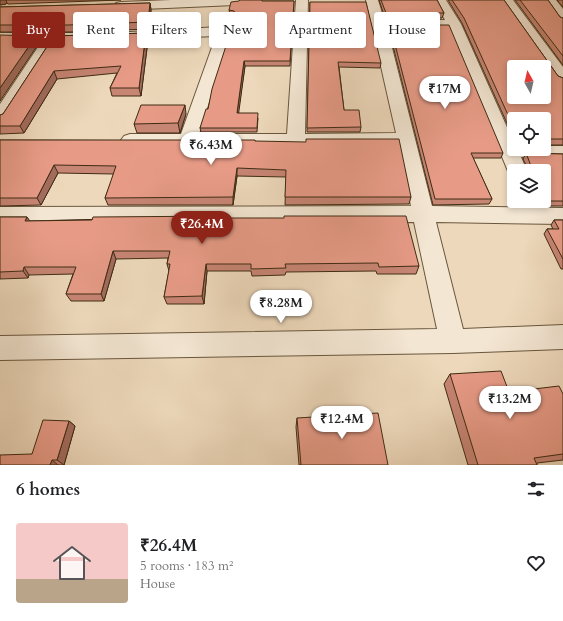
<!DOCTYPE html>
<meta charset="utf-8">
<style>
body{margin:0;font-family:Cardo,serif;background:#f2f2f2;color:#202124;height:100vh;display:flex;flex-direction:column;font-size:15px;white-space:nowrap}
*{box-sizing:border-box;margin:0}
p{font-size:13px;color:#757577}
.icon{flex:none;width:22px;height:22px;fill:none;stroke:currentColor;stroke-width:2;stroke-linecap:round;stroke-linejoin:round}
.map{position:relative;height:465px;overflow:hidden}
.sheet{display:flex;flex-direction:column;background:#fff;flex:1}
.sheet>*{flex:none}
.banner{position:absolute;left:12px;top:12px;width:539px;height:36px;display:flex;gap:8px}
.needle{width:26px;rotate:352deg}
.tools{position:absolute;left:507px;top:60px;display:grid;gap:8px}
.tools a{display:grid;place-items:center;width:44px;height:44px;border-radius:4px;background:#fff;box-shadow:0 2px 6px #0003;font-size:20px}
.price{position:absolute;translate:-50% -34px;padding:0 9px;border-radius:14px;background:#fff;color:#222;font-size:13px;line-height:26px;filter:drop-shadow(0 1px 2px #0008)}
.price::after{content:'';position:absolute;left:50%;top:24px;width:12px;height:9px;margin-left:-6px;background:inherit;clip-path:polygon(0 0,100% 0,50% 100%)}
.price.current{background:#8f2418;color:#fff}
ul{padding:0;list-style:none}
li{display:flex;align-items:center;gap:12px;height:100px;padding:0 16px}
li span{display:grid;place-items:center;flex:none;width:112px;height:80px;border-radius:4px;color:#555}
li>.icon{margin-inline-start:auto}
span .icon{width:48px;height:48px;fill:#fffc;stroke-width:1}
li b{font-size:17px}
h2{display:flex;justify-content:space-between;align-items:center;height:48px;padding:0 16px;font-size:17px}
.pill{padding:0 14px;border-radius:4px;background:#fff;box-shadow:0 2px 6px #0003;font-size:14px;line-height:36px}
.pill.current{background:#8f2418;color:#fff}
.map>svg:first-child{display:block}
</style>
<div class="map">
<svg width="563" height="465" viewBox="0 0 563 465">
<rect width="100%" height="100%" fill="#edd8bb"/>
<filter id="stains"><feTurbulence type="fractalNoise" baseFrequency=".005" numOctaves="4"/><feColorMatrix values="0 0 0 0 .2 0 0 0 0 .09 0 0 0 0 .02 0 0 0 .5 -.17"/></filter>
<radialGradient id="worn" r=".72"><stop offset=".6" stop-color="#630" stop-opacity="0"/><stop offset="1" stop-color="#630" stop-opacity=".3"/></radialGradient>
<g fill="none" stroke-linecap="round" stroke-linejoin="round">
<defs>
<path id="street" d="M 171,0 L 241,0 L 241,1 L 239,4 L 235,5 L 121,10 L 116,9 L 115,6 L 116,3 L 121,2 Z
M 296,0 L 308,0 L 305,134 L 396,133 L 366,0 L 378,0 L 384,20 L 445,20 L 434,0 L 446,0 L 461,24 L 514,143 L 514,149 L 544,149 L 544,146 L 563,146 L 563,158 L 521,157 L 527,171 L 514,171 L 514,177 L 510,176 L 449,28 L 387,28 L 432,206 L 563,208 L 563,224 L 436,222 L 463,329 L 563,325 L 563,349 L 453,353 L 0,360 L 0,336 L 437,329 L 414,222 L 0,223 L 0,207 L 411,206 L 398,145 L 130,146 L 124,144 L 121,140 L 124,136 L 130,134 L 181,134 L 216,36 L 117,40 L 112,39 L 110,36 L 112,33 L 219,27 L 223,16 L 233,16 L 235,19 L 199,134 L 287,134 Z
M 501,0 L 513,0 L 563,67 L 563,83 L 557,81 Z
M 544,0 L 556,0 L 563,9 L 563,22 L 558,21 Z
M 0,33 L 83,33 L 88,34 L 90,37 L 88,40 L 56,41 L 6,121 L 0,122 L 0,104 L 42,41 L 0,41 Z"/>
</defs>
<use href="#street" stroke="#6a573d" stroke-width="2"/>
<use href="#street" fill="#f3e6d3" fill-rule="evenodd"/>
</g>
<path fill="#c78574" stroke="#3f2c13" d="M 0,0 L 121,0 L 8,4 L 7,3 L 6,4 L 0,5 Z
M 379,0 L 437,0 L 444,13 L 442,18 L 385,18 Z
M 448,0 L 504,0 L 558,76 L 563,78 L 563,145 L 544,145 L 544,119 L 514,119 L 514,139 L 462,23 Z
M 515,0 L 548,0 L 560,17 L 563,18 L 563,65 Z
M 557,0 L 563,0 L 563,7 Z
M 239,1 L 294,1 L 290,66 L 245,66 L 238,113 L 258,118 L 257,132 L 201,132 L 200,128 L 208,109 L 235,17 L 234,15 L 230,14 L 229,10 Z
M 310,2 L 381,63 L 380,68 L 339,67 L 344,110 L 361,127 L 360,132 L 307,132 Z
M 150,3 L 151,10 L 149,29 L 70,32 L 0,32 L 0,7 Z
M 390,25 L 503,153 L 501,158 L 473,158 L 492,199 L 489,204 L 433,205 L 389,30 Z
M 146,33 L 148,40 L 141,96 L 112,96 L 110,88 L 117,73 L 57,79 L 24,133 L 0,134 L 0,115 L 3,114 L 54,36 Z
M 186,114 L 180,133 L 137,133 L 134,124 Z
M 0,140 L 255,141 L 411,197 L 409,204 L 285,205 L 286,177 L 237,176 L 233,205 L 108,205 L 105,198 L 114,174 L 58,173 L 41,205 L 0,206 Z
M 526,153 L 563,154 L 563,206 L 541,206 L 538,201 L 544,201 L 544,171 L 524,171 L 527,167 L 523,159 Z
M 230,216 L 230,218 L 419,266 L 416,274 L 377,274 L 376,271 L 286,272 L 285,275 L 252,276 L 251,271 L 207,271 L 204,304 L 167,304 L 164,297 L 169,271 L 167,264 L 168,258 L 116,259 L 104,301 L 71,301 L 66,294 L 73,274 L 29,275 L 28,278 L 0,279 L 0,217 L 27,217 L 29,221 Z
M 554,220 L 563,220 L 563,269 L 561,269 L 544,234 L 547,229 L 553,229 L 551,225 Z
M 450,374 L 509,392 L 563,394 L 563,460 L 537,463 L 537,465 L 468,465 L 444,384 Z
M 297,418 L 388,465 L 299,465 L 296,427 Z
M 69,421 L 75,426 L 64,465 L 0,465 L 32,454 Z"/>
<path fill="#a26c5e" stroke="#3f2c13" d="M 0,0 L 6,0 L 7,3 L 6,4 L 0,5 Z
M 150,3 L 151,10 L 149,29 L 148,22 Z
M 146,33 L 148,40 L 141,96 L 139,88 Z
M 36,36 L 39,43 L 0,101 L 0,88 Z
M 244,61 L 245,66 L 238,118 L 237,113 Z
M 54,71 L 57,79 L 24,133 L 20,126 Z
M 185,105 L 186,114 L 180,133 L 178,123 Z
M 54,165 L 58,173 L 41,205 L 37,198 Z
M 237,168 L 237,176 L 233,205 L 233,197 Z
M 27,217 L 32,224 L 25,221 Z
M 113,251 L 116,259 L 104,301 L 101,294 Z
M 206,264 L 207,271 L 204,304 L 202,296 Z
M 24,267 L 29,275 L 28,278 L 23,271 Z
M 69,421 L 75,426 L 64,465 L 57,460 Z
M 52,460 L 58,465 L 50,465 Z"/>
<path fill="#e79b87" stroke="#3f2c13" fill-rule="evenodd" d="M 240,0 L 262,0 L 262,1 L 294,1 L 290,61 L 244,61 L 237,113 L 258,113 L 257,128 L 200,128 L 206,109 L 208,109 L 212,89 L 236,15 L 234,11 L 229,10 L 231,2 L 239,1 Z
M 381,0 L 437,0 L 444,13 L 386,13 Z
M 452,0 L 504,0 L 558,76 L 563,78 L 563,139 L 547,139 L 546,142 L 544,142 L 544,119 L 514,119 L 514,128 L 464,18 ZM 514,67 L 544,67 L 544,97 L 514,97 Z
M 520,0 L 548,0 L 560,17 L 563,18 L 563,56 Z
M 310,2 L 366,2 L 381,63 L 338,62 L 344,110 L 359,110 L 361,127 L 307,128 Z
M 150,3 L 148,22 L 68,25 L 0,25 L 0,7 Z
M 390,25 L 449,25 L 503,153 L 471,153 L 492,199 L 435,199 Z
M 146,33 L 139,88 L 110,88 L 121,66 L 54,71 L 20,126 L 0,126 L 0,115 L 3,114 L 54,36 Z
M 0,35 L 36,36 L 0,88 Z
M 141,105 L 185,105 L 178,123 L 134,124 Z
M 306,139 L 399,139 L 411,197 L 285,197 L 286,170 L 237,168 L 233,197 L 105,198 L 116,166 L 54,165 L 37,198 L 0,198 L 0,140 L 255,140 L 255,141 L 306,142 Z
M 526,153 L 563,154 L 563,201 L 544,201 L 544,171 L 528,171 L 526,167 L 531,166 Z
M 230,216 L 230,218 L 284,218 L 284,216 L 406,216 L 419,266 L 379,267 L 378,263 L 285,264 L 286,268 L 251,269 L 251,264 L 206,264 L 202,296 L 164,297 L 170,264 L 167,264 L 170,251 L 113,251 L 101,294 L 66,294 L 76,267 L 24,267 L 23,271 L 0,272 L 0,217 L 27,217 L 25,221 L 92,220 L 93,217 Z
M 554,220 L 563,220 L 563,259 L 547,229 L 559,229 Z
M 501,371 L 509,392 L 559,386 L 563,394 L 563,454 L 534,458 L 537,465 L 478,465 L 450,374 Z
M 378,413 L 388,465 L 301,465 L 297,418 Z
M 43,420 L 69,421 L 57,460 L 52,460 L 50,465 L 0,465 L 0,455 L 32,454 Z"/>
<rect width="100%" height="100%" filter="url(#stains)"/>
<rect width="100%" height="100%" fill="url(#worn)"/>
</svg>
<div class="tools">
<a><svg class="needle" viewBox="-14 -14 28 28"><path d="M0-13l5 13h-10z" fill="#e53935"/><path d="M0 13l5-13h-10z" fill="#757577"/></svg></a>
<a><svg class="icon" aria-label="locate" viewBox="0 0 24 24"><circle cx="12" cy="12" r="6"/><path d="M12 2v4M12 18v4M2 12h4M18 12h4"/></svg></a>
<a><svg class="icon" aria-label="layers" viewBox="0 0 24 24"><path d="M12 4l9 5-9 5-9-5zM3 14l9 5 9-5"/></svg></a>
</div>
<b class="price" style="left:445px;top:110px">₹17M</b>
<b class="price" style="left:211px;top:166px">₹6.43M</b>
<b class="price current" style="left:202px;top:245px">₹26.4M</b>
<b class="price" style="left:281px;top:324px">₹8.28M</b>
<b class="price" style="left:510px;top:420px">₹13.2M</b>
<b class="price" style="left:342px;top:440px">₹12.4M</b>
<div class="banner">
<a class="pill current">Buy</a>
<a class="pill">Rent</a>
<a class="pill">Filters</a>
<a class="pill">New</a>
<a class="pill">Apartment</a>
<a class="pill">House</a>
</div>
</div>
<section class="sheet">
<h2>6 homes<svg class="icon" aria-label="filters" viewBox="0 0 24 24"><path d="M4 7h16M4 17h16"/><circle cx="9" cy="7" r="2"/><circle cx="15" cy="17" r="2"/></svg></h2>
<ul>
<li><span style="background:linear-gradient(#f6c9c9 70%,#b9a48a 0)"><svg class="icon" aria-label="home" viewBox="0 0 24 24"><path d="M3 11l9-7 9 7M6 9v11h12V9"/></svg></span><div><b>₹26.4M</b><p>5 rooms · 183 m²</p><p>House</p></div><svg class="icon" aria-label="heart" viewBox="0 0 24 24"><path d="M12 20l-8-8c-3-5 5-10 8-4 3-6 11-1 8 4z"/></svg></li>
</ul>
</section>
